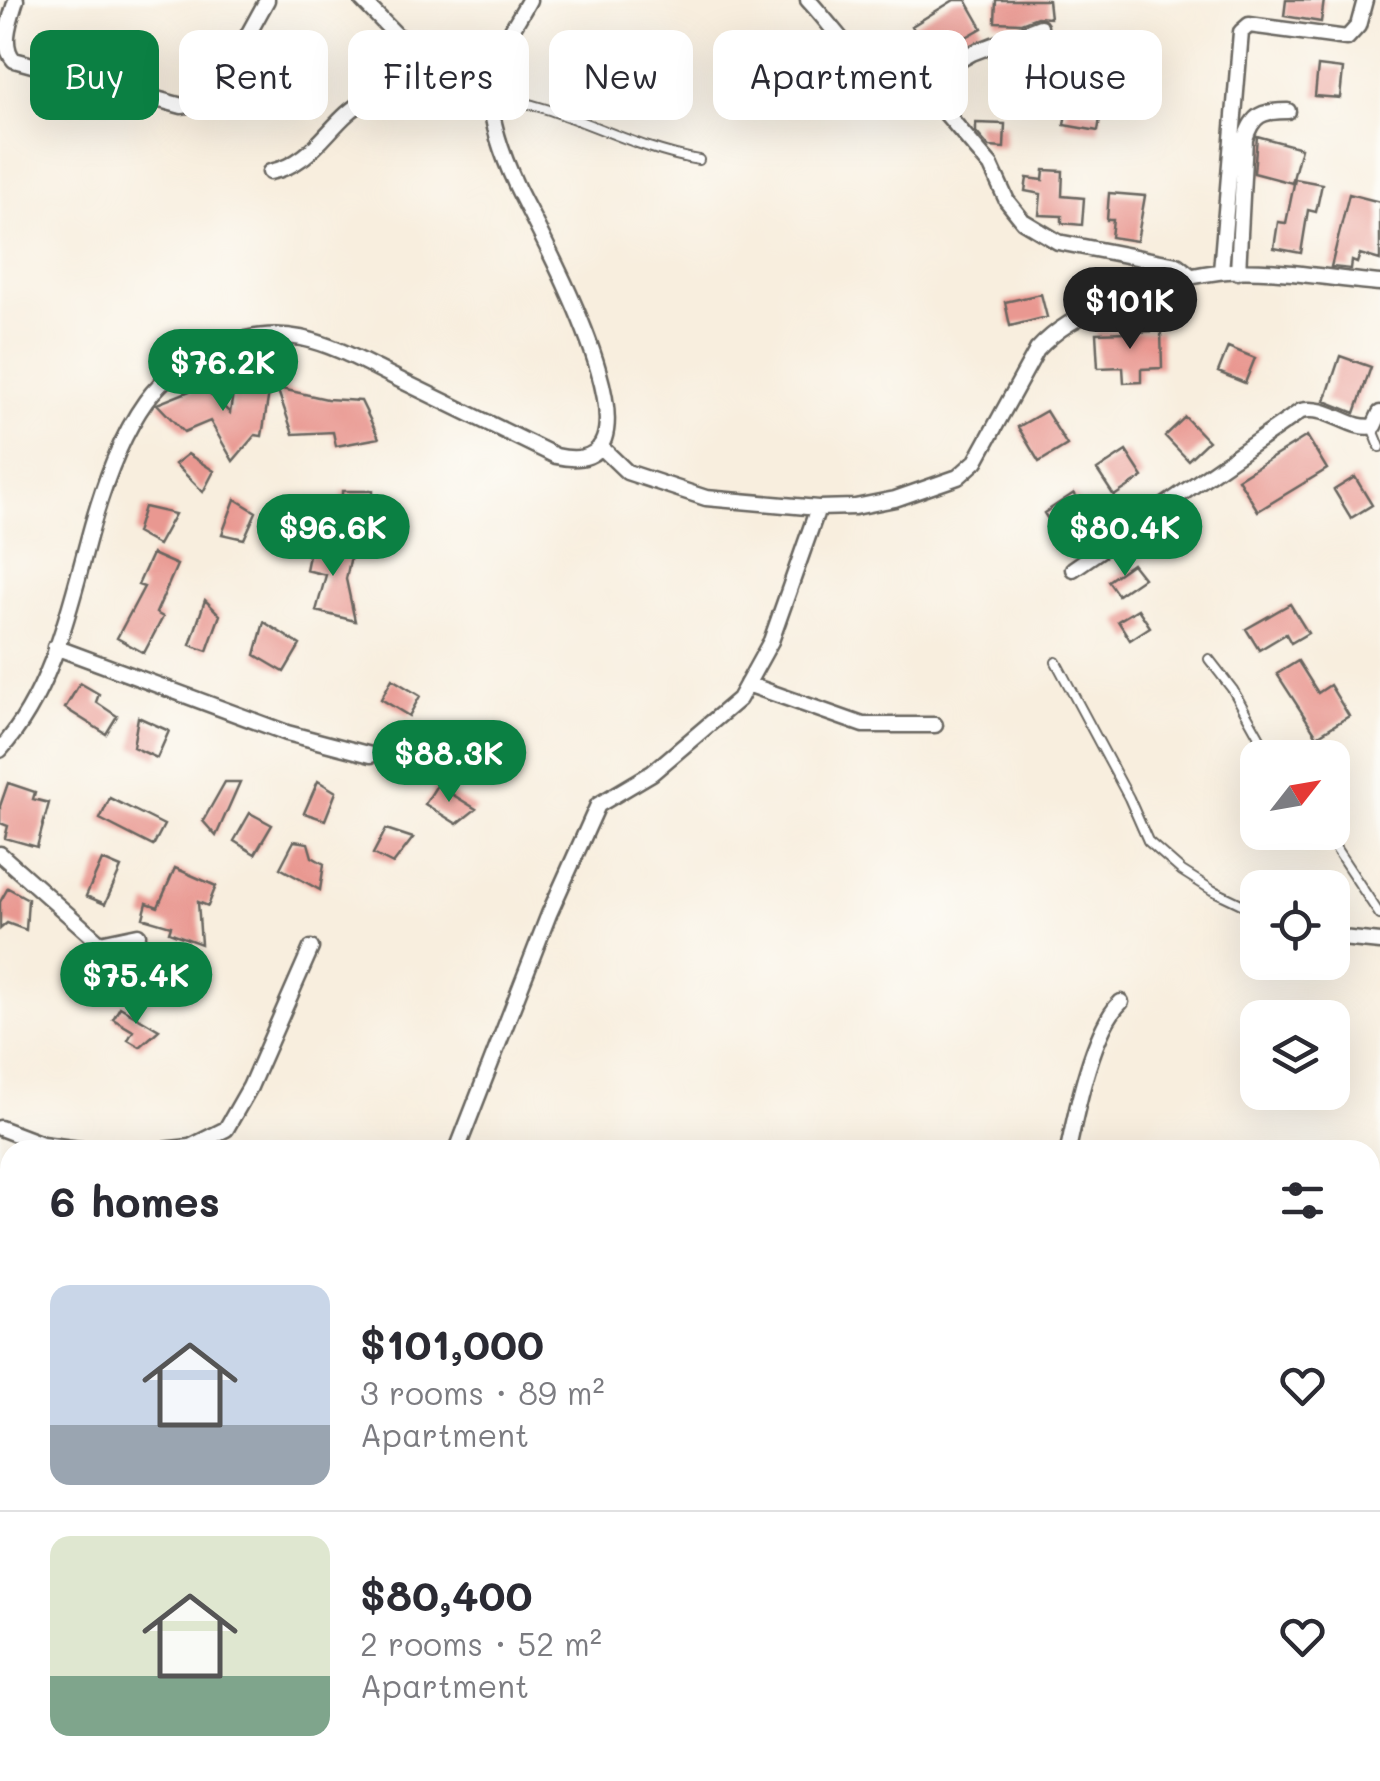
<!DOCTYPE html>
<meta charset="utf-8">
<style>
body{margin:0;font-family:Mali,sans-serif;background:#f2f2f3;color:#2b2b33;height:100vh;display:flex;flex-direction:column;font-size:38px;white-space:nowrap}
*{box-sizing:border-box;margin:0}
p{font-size:32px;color:#7c7c81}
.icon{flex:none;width:55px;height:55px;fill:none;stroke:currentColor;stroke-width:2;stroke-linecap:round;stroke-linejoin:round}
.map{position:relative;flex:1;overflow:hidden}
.details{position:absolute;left:0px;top:1140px;width:1380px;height:642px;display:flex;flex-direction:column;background:#fff;border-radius:30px 30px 0 0;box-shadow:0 10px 40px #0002}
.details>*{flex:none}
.top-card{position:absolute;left:30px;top:30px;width:1320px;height:90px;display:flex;gap:20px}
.needle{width:65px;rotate:59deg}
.tools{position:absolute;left:1240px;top:740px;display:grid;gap:20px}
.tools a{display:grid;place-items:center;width:110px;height:110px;border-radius:20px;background:#fff;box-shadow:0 10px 40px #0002;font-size:50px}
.price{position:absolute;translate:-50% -85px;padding:0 22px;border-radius:35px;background:#0b8043;color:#fff;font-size:32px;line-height:65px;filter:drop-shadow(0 2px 5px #0008)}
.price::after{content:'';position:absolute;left:50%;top:60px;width:30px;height:22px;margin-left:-15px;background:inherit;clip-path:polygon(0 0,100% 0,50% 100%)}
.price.current{background:#222;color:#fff}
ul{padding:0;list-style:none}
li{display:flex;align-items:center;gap:30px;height:250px;padding:0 50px}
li+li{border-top:2px solid #e1e1e2}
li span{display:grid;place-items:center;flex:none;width:280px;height:200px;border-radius:20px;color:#555}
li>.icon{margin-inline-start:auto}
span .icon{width:120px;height:120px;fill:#fffc;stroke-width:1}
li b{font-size:42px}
h2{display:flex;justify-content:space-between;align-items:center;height:120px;padding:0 50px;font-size:42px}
.tag{padding:0 35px;border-radius:20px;background:#fff;box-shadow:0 10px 40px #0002;font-size:35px;line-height:90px}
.tag.current{background:#0b8043;color:#fff}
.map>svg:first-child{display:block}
</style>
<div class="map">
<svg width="1380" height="1781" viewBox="0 0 1380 1781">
<rect width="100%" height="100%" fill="#fdfcf7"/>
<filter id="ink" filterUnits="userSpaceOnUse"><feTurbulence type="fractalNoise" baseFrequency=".01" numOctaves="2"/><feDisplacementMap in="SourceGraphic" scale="20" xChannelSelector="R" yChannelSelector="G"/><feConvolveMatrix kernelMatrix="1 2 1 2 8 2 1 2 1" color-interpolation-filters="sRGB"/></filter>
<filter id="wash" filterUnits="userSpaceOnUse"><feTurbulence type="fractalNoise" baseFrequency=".0048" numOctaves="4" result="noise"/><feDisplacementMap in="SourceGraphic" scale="40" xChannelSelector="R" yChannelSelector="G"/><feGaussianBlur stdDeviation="2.25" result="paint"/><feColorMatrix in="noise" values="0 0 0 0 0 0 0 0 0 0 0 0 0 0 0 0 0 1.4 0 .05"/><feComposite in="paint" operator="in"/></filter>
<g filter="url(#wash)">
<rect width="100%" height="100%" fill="#f8eede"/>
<g id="blocks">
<path fill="#e99891" d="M 954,0 L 966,0 L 982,28 L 929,58 L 912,26 Z
M 996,0 L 1048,0 L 1050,18 L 1037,17 L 1021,23 L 995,22 Z
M 1286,0 L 1324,0 L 1321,22 L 1284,16 Z
M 1318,66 L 1343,69 L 1340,98 L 1315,96 Z
M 1067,106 L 1101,112 L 1098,131 L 1064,125 Z
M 976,123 L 1005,124 L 1004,148 L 989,147 L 976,132 Z
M 1257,136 L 1301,148 L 1292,183 L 1254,173 Z
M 1044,170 L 1063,171 L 1062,196 L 1084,198 L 1082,225 L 1062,223 L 1062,216 L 1039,215 L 1041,194 L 1025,191 L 1027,178 L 1043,180 Z
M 1295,179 L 1322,184 L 1316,212 L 1308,210 L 1301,253 L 1274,248 L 1278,222 L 1286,223 Z
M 1109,193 L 1145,196 L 1137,241 L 1111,237 L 1113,220 L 1107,220 Z
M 1349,194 L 1380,202 L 1380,260 L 1360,254 L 1357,263 L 1352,261 L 1351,269 L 1331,267 Z
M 1041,294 L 1047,317 L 1010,326 L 1005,302 Z
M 1161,331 L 1162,368 L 1141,369 L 1141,382 L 1124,383 L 1123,367 L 1098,368 L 1096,333 Z
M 1228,347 L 1255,358 L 1245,383 L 1218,372 Z
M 1340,356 L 1371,367 L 1355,413 L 1325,401 Z
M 235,380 L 270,386 L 262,436 L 255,435 L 233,461 L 210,421 L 184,432 L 157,404 L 202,386 L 230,413 Z
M 277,388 L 327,399 L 361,401 L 379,438 L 336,446 L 333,432 L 293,434 Z
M 1046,411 L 1067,445 L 1039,462 L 1018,427 Z
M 1185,417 L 1208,441 L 1188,460 L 1165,436 Z
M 1307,436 L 1327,469 L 1258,511 L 1238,479 Z
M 1126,451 L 1143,477 L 1114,496 L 1097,470 Z
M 188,454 L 214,471 L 203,492 L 175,464 Z
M 1355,477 L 1372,505 L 1351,518 L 1334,490 Z
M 342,491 L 373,491 L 373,521 L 342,522 Z
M 1074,493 L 1090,518 L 1060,538 L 1044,513 Z
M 235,499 L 256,512 L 244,539 L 222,534 Z
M 144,507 L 175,514 L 158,545 L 136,533 Z
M 354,542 L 346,579 L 355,621 L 316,611 L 326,575 L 306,570 L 310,550 Z
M 152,554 L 177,565 L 156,613 L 163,617 L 144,653 L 117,638 L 144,587 L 138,585 Z
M 1132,564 L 1143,578 L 1118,595 L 1108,581 Z
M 205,600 L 220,615 L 207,651 L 190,645 Z
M 1290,604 L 1308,633 L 1291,643 L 1286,634 L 1259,650 L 1246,629 Z
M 1138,609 L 1150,627 L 1130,640 L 1118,621 Z
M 264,622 L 300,645 L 284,672 L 255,655 Z
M 1298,661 L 1318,693 L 1330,685 L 1349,716 L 1317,736 L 1277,674 Z
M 392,679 L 420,696 L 409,716 L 381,699 Z
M 80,683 L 99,694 L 96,702 L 117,716 L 106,734 L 65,708 Z
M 138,717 L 169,731 L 157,758 L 133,747 Z
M 478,729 L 508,750 L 494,770 L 465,749 Z
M 318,781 L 336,792 L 325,820 L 304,813 Z
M 225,782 L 240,782 L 216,836 L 203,821 Z
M 8,783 L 35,792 L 33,799 L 49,803 L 37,847 L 5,838 L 8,826 L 0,823 L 0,806 Z
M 437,785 L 476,809 L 457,824 L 425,804 Z
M 110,798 L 164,825 L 153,846 L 100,819 Z
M 250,813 L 272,825 L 255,854 L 234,841 Z
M 386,829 L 413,838 L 393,864 L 373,854 Z
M 294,841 L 308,843 L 312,857 L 324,864 L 320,890 L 280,868 Z
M 102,860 L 121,868 L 105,904 L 86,896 Z
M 175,868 L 216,886 L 208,906 L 198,902 L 201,944 L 169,932 L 171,926 L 143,918 L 147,903 L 158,907 Z
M 8,888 L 28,899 L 26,930 L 7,923 L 0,929 L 0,902 Z
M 150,962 L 181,978 L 174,990 L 144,979 Z
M 120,1007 L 159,1030 L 140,1047 L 128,1040 L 133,1031 L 113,1019 Z"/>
</g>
</g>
<g filter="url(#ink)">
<use href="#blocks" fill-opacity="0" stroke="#696660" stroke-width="2.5"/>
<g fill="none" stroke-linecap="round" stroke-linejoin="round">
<defs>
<path id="service" d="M 490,96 C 563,105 627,148 699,160
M 1372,427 L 1380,447
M 1209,659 L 1233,690 L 1271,758
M 1056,662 L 1129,798 L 1148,841 L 1182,871 L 1212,890 L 1258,912
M 1325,832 L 1380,915"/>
<path id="minor" d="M 16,0 C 10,20 0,45 14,60 L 182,106 L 200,103 L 216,93 L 267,0
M 362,0 L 438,78
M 808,0 C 828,21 857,63 879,77 C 895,87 916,84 931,96 L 991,166 L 1007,201 L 1023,221 L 1058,242 L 1177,265 L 1192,277
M 912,87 L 972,53 L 1040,27
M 270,172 C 319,162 330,117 369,99 C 386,91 409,80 428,78 C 450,77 467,88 489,83
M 1221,271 L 1241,32 L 1249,25 L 1347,38 L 1358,26 L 1365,0
M 1238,272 L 1245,139 C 1253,114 1262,111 1288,111
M 600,446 L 627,472 L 706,498 L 818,508 L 855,507 L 895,499 L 958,477 L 976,461 L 1037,350 C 1057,328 1080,316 1107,304 C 1143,288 1180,277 1218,272 C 1265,266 1332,279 1380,283
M 1073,569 L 1301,411 C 1328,404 1352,432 1374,426 L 1380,413
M 55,647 L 287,733 L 371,755
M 747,684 L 863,725 L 935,725
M 0,750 C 54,690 71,601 92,526 C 104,484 120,437 146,401 C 179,356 246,327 301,338 C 335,345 367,364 398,379 C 451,405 503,430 556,456 C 684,485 532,221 516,185 C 504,159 492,126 490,97 C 487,62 513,30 529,0
M 0,854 L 100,943 L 138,935
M 1332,937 L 1380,942
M 0,1128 L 42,1144 L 87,1150
M 161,1150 L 190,1147 L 226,1129 L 250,1087 L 311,948
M 457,1150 L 549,914 L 598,805 L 652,773 L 739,699 L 771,641 L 818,508
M 1068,1150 C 1076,1112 1093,1028 1121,1002
M 1370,1538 L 1380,1545
M 1370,1604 L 1380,1605
M 1370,1676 L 1380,1661
M 795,1772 L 798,1781
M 1176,1781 L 1201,1772
M 1295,1781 L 1299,1772"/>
</defs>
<use href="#service" stroke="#696660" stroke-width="12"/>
<use href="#minor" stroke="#696660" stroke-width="19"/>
<use href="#service" stroke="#fff" stroke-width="8"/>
<use href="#minor" stroke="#fff" stroke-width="14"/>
</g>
</g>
</svg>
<div class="tools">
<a><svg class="needle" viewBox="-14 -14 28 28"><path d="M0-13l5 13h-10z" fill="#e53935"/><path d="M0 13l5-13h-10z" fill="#7c7c81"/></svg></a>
<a><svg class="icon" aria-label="locate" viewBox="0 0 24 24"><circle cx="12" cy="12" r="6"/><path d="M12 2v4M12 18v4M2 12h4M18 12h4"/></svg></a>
<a><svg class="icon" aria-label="layers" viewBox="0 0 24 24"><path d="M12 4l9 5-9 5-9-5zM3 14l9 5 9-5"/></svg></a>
</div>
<b class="price current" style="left:1130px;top:352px">$101K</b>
<b class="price" style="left:223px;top:414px">$76.2K</b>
<b class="price" style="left:333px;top:579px">$96.6K</b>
<b class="price" style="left:1125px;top:579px">$80.4K</b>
<b class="price" style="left:449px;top:805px">$88.3K</b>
<b class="price" style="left:136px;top:1027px">$75.4K</b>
<div class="top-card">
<a class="tag current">Buy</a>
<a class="tag">Rent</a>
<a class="tag">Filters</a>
<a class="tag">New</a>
<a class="tag">Apartment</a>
<a class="tag">House</a>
</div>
<section class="details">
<h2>6 homes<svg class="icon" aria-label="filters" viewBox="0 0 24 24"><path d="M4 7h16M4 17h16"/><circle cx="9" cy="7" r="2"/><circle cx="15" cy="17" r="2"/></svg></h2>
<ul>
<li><span style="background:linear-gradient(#c9d6e8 70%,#9aa5b1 0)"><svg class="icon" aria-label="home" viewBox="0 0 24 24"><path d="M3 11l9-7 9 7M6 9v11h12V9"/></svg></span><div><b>$101,000</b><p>3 rooms · 89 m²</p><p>Apartment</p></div><svg class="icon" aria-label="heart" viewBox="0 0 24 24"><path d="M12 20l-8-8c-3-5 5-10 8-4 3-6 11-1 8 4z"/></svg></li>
<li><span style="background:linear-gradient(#dfe7d0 70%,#7fa58c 0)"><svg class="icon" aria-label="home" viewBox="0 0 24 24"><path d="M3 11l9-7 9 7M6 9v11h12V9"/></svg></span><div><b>$80,400</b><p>2 rooms · 52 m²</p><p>Apartment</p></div><svg class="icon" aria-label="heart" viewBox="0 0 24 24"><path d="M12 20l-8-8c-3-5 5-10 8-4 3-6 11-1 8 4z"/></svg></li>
</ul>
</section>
</div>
